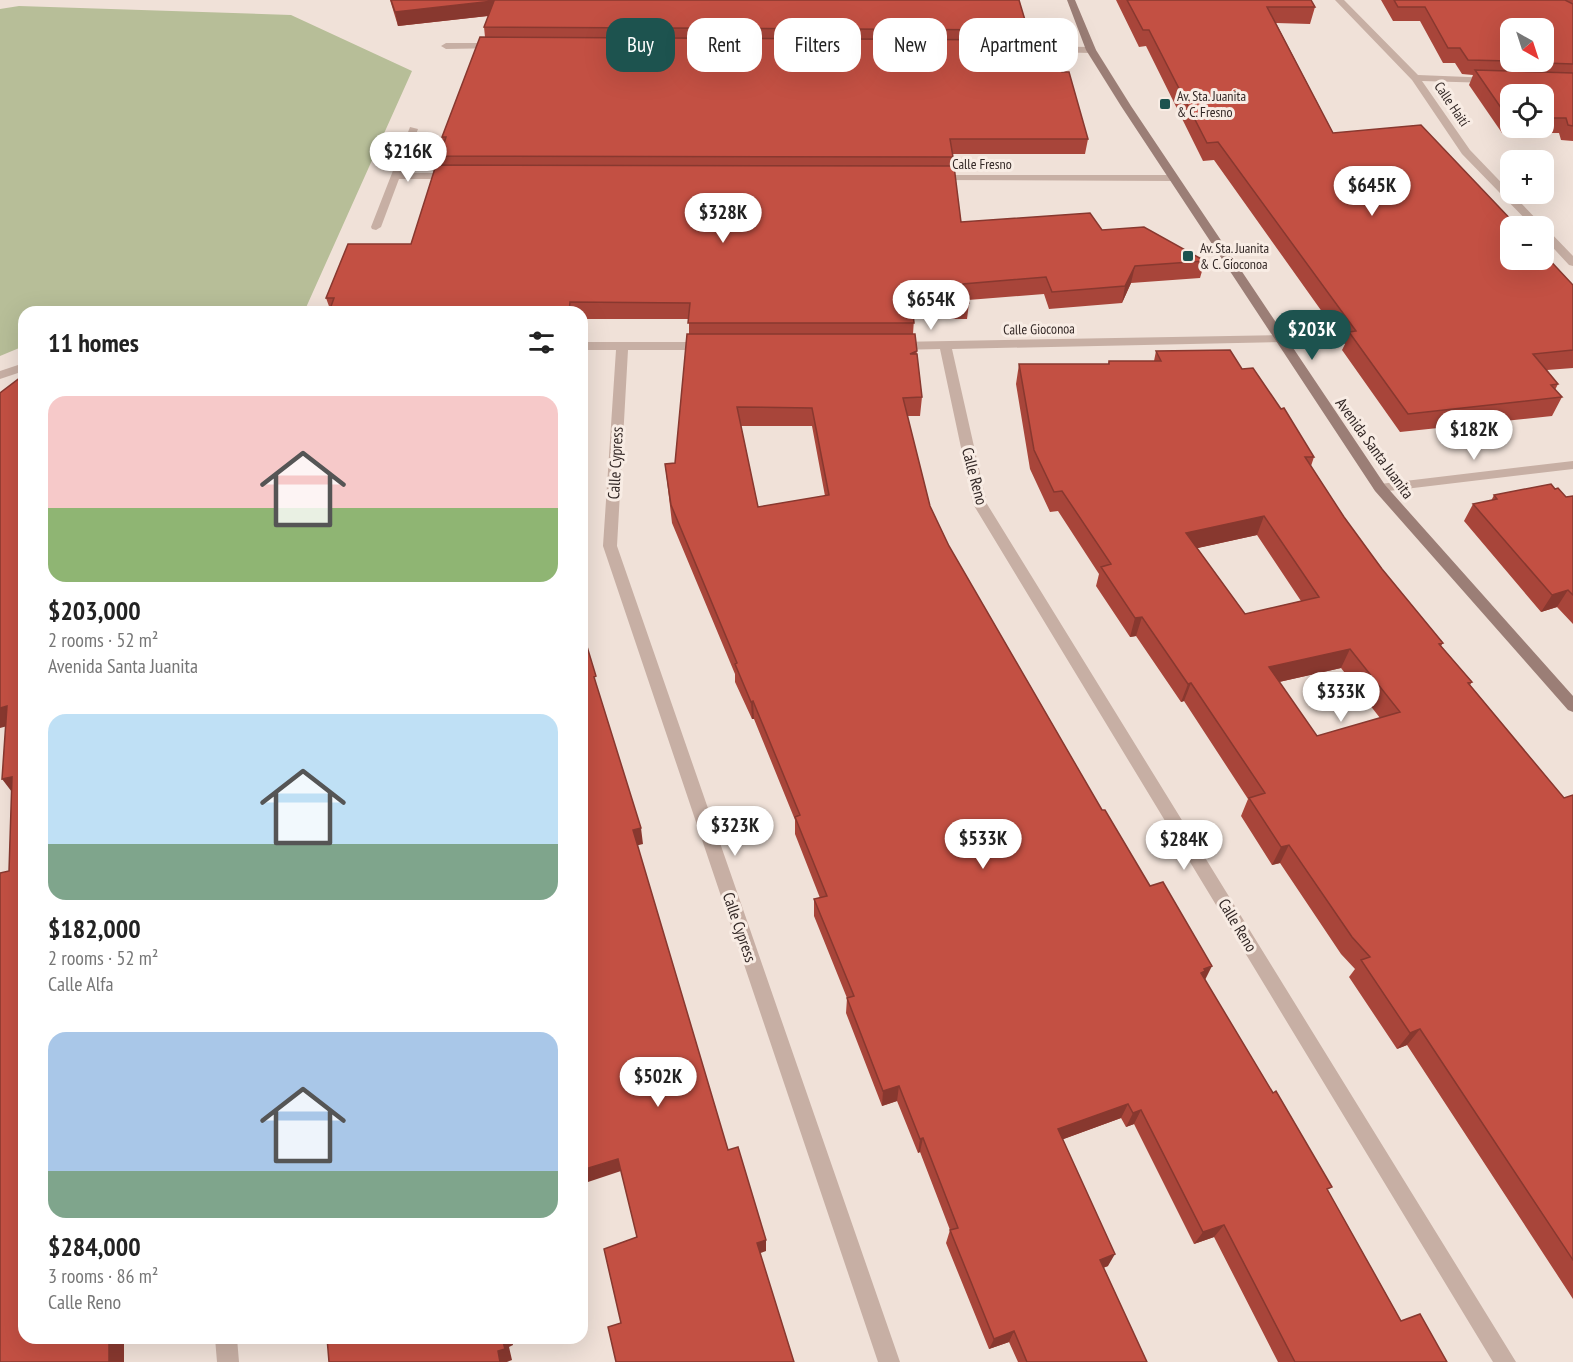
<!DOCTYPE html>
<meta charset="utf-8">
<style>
body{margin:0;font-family:"PT Sans Narrow",sans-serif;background:#f2f2f2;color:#222;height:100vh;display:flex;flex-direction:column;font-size:22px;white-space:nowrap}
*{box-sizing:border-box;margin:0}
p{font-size:20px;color:#767676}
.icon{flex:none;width:33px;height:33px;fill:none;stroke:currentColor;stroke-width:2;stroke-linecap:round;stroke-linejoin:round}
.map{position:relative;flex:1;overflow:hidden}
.panel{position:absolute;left:18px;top:306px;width:570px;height:1038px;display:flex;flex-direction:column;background:#fff;border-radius:18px;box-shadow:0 6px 24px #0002}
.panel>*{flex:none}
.hud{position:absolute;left:606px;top:18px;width:570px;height:54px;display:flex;gap:12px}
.needle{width:39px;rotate:141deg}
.tools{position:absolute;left:1500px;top:18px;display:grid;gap:12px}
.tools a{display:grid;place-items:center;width:54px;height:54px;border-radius:12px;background:#fff;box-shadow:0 6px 24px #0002;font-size:30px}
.price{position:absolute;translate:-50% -51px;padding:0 14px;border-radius:21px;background:#fff;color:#222;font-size:20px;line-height:39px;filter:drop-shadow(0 2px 3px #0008)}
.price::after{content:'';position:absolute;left:50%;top:36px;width:18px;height:14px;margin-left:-9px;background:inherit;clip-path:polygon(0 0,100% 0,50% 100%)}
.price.current{background:#1d534f;color:#fff}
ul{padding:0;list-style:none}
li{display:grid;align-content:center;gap:12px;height:318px;padding:0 30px}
li span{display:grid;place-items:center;height:186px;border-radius:18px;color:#555}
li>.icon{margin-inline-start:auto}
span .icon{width:108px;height:108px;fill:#fffc;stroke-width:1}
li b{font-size:26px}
h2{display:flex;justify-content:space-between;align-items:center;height:72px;padding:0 30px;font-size:26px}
.chip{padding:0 21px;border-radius:18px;background:#fff;box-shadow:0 6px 24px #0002;font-size:21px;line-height:54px}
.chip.current{background:#1d534f;color:#fff}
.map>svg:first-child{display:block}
</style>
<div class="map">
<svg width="1573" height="1362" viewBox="0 0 1573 1362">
<rect width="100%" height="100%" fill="#f0e1d8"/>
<path fill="#b7be98" d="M 19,6 L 291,15 L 412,71 L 304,312 L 24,312 L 24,346 L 0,356 L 0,9 Z"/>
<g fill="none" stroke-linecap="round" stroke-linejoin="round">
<path fill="#c7afa4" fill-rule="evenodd" d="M 1335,0 L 1344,0 L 1418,75 L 1493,78 L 1495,80 L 1490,83 L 1422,81 L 1470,150 L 1543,226 L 1532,226 L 1462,154 L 1412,80 Z
M 497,43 L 502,46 L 500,48 L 446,49 L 441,46 L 446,43 Z
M 1013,46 L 1091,47 L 1096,50 L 1091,53 L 1010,51 L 1008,49 Z
M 410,127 L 418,129 L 402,173 L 452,173 L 457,176 L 452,179 L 399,179 L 381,227 L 376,230 L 372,229 L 371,227 Z
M 935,175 L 1172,175 L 1177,178 L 1172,181 L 931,180 L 931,176 Z
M 1544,229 L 1548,230 L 1573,256 L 1573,266 L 1569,265 L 1544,238 Z
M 1280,335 L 1286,339 L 1284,342 L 952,349 L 987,504 L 1516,1362 L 1493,1362 L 973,504 L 940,349 L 896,350 L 890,346 L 896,342 Z
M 582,342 L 707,342 L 713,346 L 707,350 L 628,350 L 617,546 L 900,1362 L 878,1362 L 603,546 L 616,350 L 582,350 Z
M 24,363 L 24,371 L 0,379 L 0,371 Z
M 1573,461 L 1573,469 L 1380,492 L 1373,488 L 1380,484 Z
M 215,1338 L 237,1338 L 239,1362 L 217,1362 Z"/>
<path fill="#9b7e76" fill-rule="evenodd" d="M 1067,0 L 1075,0 L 1096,50 L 1131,106 L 1385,485 L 1573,696 L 1573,712 L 1568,710 L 1375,491 L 1121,106 L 1086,50 Z"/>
</g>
<path fill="#a8453a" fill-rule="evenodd" d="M 390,0 L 1019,0 L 1028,30 L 1027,40 L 1035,52 L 1062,72 L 1088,139 L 1085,154 L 952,154 L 952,166 L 961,222 L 1102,230 L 1205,261 L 1200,278 L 1131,283 L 1122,303 L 1049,309 L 1044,294 L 968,300 L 969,303 L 967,319 L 914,319 L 913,334 L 917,354 L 922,397 L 920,416 L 907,416 L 930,506 L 949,546 L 1102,810 L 1205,980 L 1328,1191 L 1401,1321 L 1447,1362 L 1278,1362 L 1214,1237 L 1194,1244 L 1134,1124 L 1126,1127 L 1121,1118 L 1063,1139 L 1108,1266 L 1103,1268 L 1147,1362 L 1018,1362 L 1009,1342 L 989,1349 L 946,1243 L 950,1230 L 920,1152 L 918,1153 L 897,1101 L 882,1106 L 846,1013 L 847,998 L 814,916 L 814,899 L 820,898 L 795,834 L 795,820 L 754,719 L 752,719 L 735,682 L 735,674 L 672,523 L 665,464 L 675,463 L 689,334 L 689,319 L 582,319 L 582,312 L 329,312 L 330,309 L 326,298 L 411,244 L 442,165 L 440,156 L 443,144 L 442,137 L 485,37 L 484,27 L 488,16 L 398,26 ZM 741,426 L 812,426 L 825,496 L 758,507 Z
M 1116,0 L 1311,0 L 1315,7 L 1310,24 L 1276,23 L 1333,133 L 1573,285 L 1573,368 L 1547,370 L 1558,384 L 1555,390 L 1562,397 L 1552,416 L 1400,432 L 1342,350 L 1345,344 L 1214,160 L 1203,161 L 1146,46 L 1139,47 Z
M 1381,0 L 1573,0 L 1573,141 L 1561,140 L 1559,133 L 1502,133 L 1469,85 L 1473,75 L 1462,74 L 1455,63 L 1443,63 L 1420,21 L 1393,21 ZM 1510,94 L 1544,94 L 1544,128 L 1510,128 Z
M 1156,351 L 1242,369 L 1281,409 L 1314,457 L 1311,466 L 1344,517 L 1382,569 L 1443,643 L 1441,646 L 1472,682 L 1470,685 L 1564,798 L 1573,795 L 1573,1299 L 1407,1045 L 1397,1049 L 1349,977 L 1355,969 L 1341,954 L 1280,863 L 1272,865 L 1241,816 L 1248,799 L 1184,701 L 1181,702 L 1136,636 L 1130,637 L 1096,586 L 1099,574 L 1058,511 L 1050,512 L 1030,469 L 1016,384 L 1019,364 L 1108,364 L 1109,361 L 1154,361 ZM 1257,535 L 1301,601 L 1245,614 L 1197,548 ZM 1341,668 L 1380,718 L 1317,736 L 1279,682 Z
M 1555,489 L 1566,497 L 1573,496 L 1573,624 L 1557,607 L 1541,612 L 1464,521 L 1473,504 L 1491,501 L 1494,495 Z"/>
<path fill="#88382f" d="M 494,1 L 496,15 L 398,26 L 395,12 Z
M 1135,266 L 1131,283 L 1122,303 L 1125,286 Z
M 1264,516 L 1257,535 L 1180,552 L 1186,533 Z
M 1568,590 L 1557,607 L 1541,612 L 1552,595 Z
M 1142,617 L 1136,636 L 1130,637 L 1135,618 Z
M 1350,649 L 1341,668 L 1261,686 L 1269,667 Z
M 1191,683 L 1184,701 L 1181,702 L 1188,684 Z
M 753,701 L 754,719 L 752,719 L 751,702 Z
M 7,706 L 19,723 L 0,728 L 0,708 Z
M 12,777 L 15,796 L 2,779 Z
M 641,828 L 643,844 L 635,846 L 633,830 Z
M 1289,845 L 1280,863 L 1272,865 L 1281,847 Z
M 1212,966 L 1204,982 L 1201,973 L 1204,969 Z
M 1420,1029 L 1407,1045 L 1397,1049 L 1410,1033 Z
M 899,1086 L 897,1101 L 882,1106 L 883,1091 Z
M 1128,1104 L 1121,1118 L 1053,1143 L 1058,1129 Z
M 1141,1110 L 1134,1124 L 1126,1127 L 1133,1113 Z
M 923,1138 L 920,1152 L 918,1153 L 920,1139 Z
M 618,1159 L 621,1171 L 582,1184 L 582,1170 Z
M 1224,1225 L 1214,1237 L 1194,1244 L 1203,1232 Z
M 766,1240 L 766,1251 L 758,1254 L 757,1243 Z
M 1115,1254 L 1108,1266 L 1093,1271 L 1100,1260 Z
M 1014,1331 L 1009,1342 L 989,1349 L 994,1339 Z
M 109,1338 L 124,1338 L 124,1362 L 109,1362 Z
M 502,1338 L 512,1338 L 513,1345 L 509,1347 L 512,1360 L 507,1362 L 500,1362 L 498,1351 Z"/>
<path fill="#c35043" stroke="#88382f" stroke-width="1.5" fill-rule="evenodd" d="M 391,0 L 1019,0 L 1028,30 L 484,27 L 494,1 L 395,12 Z
M 1127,0 L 1311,0 L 1315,7 L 1267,7 L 1333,133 L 1421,125 L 1517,226 L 1510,226 L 1510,260 L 1544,260 L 1544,254 L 1573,285 L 1573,350 L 1533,354 L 1558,384 L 1551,385 L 1562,397 L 1408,414 L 1349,332 L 1356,331 L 1218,142 L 1207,143 L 1149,30 L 1143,30 Z
M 1394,0 L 1565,0 L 1573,4 L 1573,64 L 1517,62 L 1544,62 L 1544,28 L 1510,28 L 1510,61 L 1468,60 L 1460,48 L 1448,48 L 1425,7 L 1398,7 Z
M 480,37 L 1031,40 L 1035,52 L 1056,52 L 1062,72 L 1069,72 L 1088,139 L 950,139 L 953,157 L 440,156 L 446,137 L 442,137 Z
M 1475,70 L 1573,73 L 1573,126 L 1568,125 L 1566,118 L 1544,118 L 1544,94 L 1510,94 L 1510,118 L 1508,118 Z
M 436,165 L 954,166 L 961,222 L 1090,213 L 1102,230 L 1144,227 L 1205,261 L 1135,266 L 1125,286 L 1052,292 L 1046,277 L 963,284 L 969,303 L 912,303 L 914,323 L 688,323 L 690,303 L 570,302 L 569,312 L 329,312 L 334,298 L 326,298 L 348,244 L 411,244 Z
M 687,334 L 915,334 L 917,351 L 910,354 L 917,354 L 922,397 L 903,398 L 930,506 L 949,546 L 1102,810 L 1105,810 L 1150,886 L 1163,882 L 1212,966 L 1204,969 L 1205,971 L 1201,973 L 1273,1093 L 1276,1091 L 1332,1187 L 1327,1189 L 1401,1321 L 1420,1314 L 1447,1362 L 1295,1362 L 1224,1225 L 1203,1232 L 1141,1110 L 1133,1113 L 1128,1104 L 1058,1129 L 1115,1254 L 1100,1260 L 1147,1362 L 1027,1362 L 1014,1331 L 994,1339 L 950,1230 L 958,1228 L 923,1138 L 920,1139 L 899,1086 L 883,1091 L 847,998 L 854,996 L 814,899 L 827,896 L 795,817 L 800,815 L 753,701 L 751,702 L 735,664 L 737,663 L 671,505 L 665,464 L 675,463 ZM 737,407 L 812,408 L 829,495 L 758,507 Z
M 1230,350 L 1242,369 L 1253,368 L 1281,409 L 1284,408 L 1314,457 L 1305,457 L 1344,517 L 1382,569 L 1443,643 L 1439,644 L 1472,682 L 1468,683 L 1564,798 L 1573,795 L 1573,1260 L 1420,1029 L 1410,1033 L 1361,960 L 1370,957 L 1352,937 L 1289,845 L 1281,847 L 1249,798 L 1265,793 L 1191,683 L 1188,684 L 1142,617 L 1135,618 L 1101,567 L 1111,564 L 1062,491 L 1054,492 L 1034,450 L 1019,364 L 1109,364 L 1109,361 L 1161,361 L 1156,351 ZM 1264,516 L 1319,597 L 1245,614 L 1186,533 ZM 1350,649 L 1400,712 L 1317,736 L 1269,667 Z
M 24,376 L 24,1338 L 109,1338 L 109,1362 L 0,1362 L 0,873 L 9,871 L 12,777 L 2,779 L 7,706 L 0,708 L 0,393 L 21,377 Z
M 1551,484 L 1555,489 L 1558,488 L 1566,497 L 1573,496 L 1573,595 L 1568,590 L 1552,595 L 1473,504 L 1497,499 L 1494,495 Z
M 582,630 L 596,676 L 594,677 L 641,828 L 633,830 L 728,1150 L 738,1147 L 766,1240 L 757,1243 L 794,1362 L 616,1362 L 608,1327 L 621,1323 L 604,1249 L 637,1237 L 618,1159 L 582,1170 Z
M 327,1338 L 502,1338 L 505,1349 L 498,1351 L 500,1362 L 329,1362 Z"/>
<g fill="#1d534f" stroke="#f8ece4" stroke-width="2">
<rect x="1159" y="98" width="12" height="12" rx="3"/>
<rect x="1182" y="250" width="12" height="12" rx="3"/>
</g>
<g text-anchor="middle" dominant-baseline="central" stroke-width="6" stroke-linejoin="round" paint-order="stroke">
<g font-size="14" fill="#332826" stroke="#f8ece4" text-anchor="start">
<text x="1177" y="96">Av. Sta. Juanita<tspan x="1177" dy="16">&amp; C. Fresno</tspan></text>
<text x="1200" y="248">Av. Sta. Juanita<tspan x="1200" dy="16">&amp; C. Gioconoa</tspan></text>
</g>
<g font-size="14" fill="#332826" stroke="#f8ece4">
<text transform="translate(1452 104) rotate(56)">Calle Haití</text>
<text x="982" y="164">Calle Fresno</text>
<text transform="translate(1039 329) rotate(-1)">Calle Gioconoa</text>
</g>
<g font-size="16" fill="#332826" stroke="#f8ece4">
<text transform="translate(1375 448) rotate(54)">Avenida Santa Juanita</text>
<text transform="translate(615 463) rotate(-87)">Calle Cypress</text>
<text transform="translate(975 476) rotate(75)">Calle Reno</text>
<text transform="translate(1238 925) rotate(59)">Calle Reno</text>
<text transform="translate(740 927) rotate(71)">Calle Cypress</text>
</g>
</g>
</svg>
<div class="tools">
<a><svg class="needle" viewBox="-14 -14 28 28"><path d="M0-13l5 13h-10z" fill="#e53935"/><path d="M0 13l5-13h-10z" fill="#767676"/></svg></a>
<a><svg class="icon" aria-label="locate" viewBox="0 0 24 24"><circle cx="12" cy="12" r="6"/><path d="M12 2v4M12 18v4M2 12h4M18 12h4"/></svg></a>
<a>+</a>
<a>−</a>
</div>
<b class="price" style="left:408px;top:183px">$216K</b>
<b class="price" style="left:1372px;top:217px">$645K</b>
<b class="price" style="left:723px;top:244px">$328K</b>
<b class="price" style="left:931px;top:331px">$654K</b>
<b class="price current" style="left:1312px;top:361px">$203K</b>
<b class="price" style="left:1474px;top:461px">$182K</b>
<b class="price" style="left:1341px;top:723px">$333K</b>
<b class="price" style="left:735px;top:857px">$323K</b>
<b class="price" style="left:983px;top:870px">$533K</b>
<b class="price" style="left:1184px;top:871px">$284K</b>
<b class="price" style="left:658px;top:1108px">$502K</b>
<div class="hud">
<a class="chip current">Buy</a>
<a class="chip">Rent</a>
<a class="chip">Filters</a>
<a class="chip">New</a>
<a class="chip">Apartment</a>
</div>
<section class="panel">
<h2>11 homes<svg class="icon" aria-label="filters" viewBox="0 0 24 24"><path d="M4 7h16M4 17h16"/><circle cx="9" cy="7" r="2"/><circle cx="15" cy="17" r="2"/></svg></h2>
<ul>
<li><span style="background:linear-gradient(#f6c9c9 60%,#8fb573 0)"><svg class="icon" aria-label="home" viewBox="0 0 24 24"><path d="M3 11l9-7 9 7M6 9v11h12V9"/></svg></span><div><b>$203,000</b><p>2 rooms · 52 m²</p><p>Avenida Santa Juanita</p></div></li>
<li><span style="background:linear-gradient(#bfe0f5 70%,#7fa58c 0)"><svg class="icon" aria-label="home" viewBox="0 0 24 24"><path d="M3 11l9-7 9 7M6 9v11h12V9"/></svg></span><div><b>$182,000</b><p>2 rooms · 52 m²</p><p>Calle Alfa</p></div></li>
<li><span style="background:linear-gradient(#a9c7e8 75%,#7fa58c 0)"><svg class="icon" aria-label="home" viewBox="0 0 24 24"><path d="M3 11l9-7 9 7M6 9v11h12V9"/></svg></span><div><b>$284,000</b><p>3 rooms · 86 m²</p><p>Calle Reno</p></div></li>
</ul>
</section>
</div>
